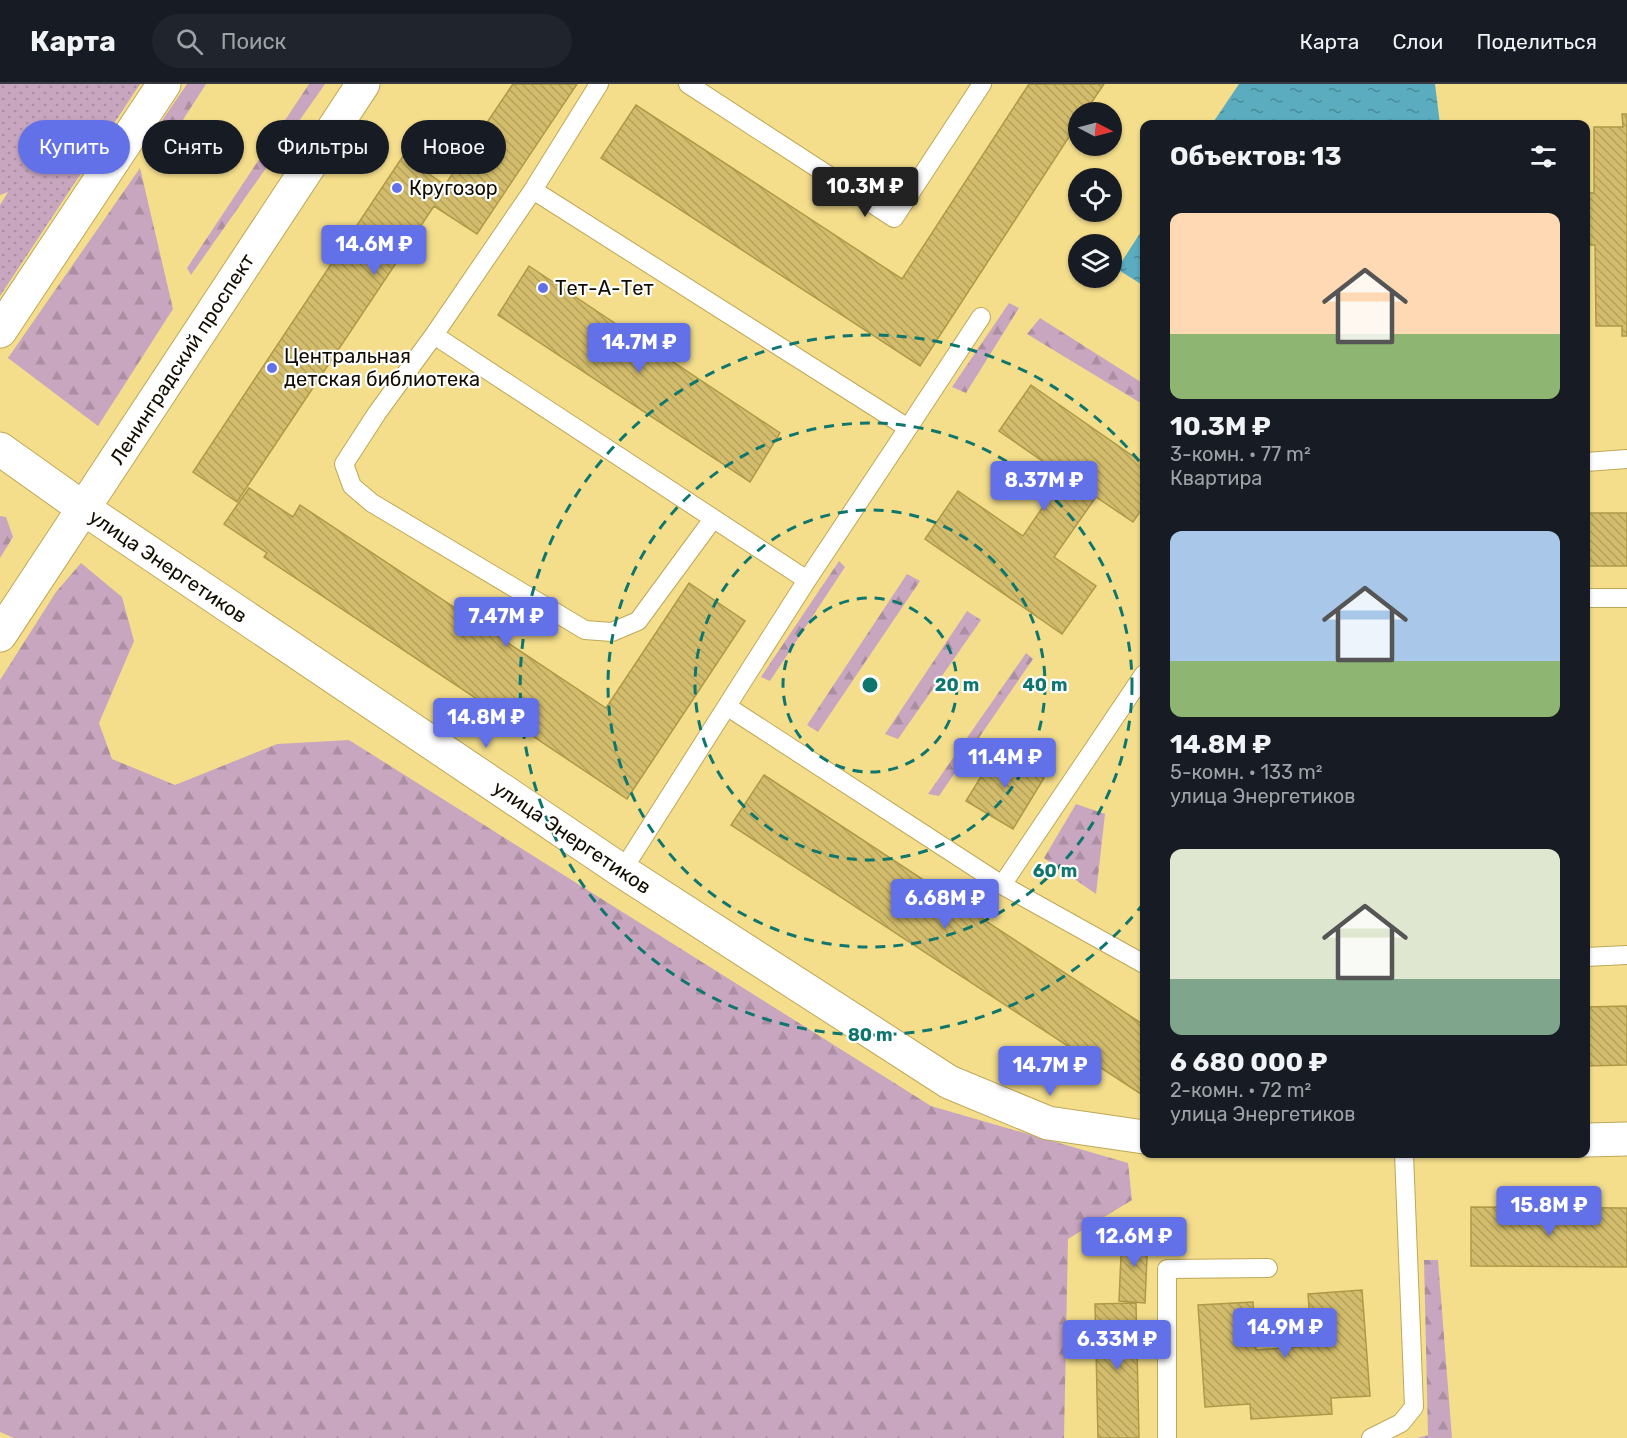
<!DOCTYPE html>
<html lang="ru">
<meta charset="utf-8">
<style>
body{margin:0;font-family:Rubik,sans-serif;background:#20242c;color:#f1f3f6;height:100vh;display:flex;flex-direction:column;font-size:22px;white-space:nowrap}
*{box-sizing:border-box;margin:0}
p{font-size:20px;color:#9ea1a6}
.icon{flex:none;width:33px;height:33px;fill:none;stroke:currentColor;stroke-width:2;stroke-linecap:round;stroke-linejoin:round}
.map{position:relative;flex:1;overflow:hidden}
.drawer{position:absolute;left:1140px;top:36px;width:450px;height:1038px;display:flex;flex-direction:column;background:#171b24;border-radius:12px;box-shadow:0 2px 4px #0004}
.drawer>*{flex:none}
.guide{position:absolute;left:18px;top:36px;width:570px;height:54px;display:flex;gap:12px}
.needle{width:39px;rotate:96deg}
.tools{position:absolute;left:1068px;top:18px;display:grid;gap:12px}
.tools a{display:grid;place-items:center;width:54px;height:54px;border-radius:50%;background:#171b24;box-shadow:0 2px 4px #0004;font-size:30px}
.price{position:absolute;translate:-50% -51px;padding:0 14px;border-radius:6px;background:#6371e9;color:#fff;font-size:20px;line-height:39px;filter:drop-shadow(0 2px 3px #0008)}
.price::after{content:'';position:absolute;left:50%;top:36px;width:18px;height:14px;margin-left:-9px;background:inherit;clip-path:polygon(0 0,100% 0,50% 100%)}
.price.current{background:#222;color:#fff}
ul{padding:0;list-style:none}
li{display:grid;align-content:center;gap:12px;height:318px;padding:0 30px}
li span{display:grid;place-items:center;height:186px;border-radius:12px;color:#555}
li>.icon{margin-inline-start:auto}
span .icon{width:108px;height:108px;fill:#fffc;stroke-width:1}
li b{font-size:26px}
h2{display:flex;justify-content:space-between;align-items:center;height:72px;padding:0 30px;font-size:26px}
.chip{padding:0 21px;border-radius:27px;background:#171b24;box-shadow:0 2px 4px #0004;font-size:21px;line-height:54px}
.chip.current{background:#6371e9;color:#fff}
header{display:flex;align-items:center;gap:36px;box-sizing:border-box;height:84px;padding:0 30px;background:#171b24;border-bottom:2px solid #363941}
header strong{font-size:28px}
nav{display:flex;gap:33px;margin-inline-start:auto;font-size:21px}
.search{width:420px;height:54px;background:#20242c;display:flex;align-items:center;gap:15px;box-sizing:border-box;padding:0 21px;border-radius:33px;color:#9ea1a6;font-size:22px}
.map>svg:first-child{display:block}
</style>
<header>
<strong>Карта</strong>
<div class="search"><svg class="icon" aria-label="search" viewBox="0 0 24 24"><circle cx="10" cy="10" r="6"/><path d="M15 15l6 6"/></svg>Поиск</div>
<nav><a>Карта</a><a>Слои</a><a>Поделиться</a></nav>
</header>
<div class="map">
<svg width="1627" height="1354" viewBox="0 0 1627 1354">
<defs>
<pattern id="grass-dots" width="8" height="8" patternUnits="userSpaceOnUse" patternTransform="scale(1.5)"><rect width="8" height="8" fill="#c8a6bf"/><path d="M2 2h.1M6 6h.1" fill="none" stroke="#ab8ea2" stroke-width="1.8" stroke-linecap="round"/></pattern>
<pattern id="forest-firs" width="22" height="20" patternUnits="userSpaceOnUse" patternTransform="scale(1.5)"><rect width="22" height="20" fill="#c8a6bf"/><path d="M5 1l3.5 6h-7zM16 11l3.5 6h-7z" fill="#ab8ea2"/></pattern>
<pattern id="water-ripples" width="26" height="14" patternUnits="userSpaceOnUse" patternTransform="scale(1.5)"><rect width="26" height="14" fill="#5bacbf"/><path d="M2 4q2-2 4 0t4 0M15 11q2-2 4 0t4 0" fill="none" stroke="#4a8a99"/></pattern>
<pattern id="building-back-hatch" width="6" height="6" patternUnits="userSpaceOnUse" patternTransform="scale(1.5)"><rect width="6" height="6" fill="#d3bd6c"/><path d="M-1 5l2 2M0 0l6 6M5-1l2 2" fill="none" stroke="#b4a15c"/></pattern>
</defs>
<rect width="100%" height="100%" fill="#f4de8c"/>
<path fill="url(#grass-dots)" d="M 0,0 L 140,0 L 0,212 L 0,121 L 8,108 L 0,111 Z"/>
<path fill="url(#forest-firs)" d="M 187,0 L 206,0 L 161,70 L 148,57 Z
M 309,0 L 325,0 L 191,191 L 187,184 Z
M 140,84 L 173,225 L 98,342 L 8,274 Z
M 1009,219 L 1019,224 L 966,309 L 952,303 Z
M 1040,234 L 1144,300 L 1144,321 L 1027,250 Z
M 0,432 L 6,433 L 13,453 L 0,474 Z
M 839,477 L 845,483 L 770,597 L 761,593 Z
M 81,479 L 122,513 L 134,557 L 99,639 L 112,675 L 175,701 L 277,660 L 349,656 L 931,1022 L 1128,1079 L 1132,1116 L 1068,1155 L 1064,1354 L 14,1354 L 0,1348 L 0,596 L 56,508 Z
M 907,490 L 920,497 L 818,648 L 807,641 Z
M 967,527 L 981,536 L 898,655 L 885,650 Z
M 1026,569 L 1033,575 L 939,712 L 928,710 Z
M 1076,720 L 1105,730 L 1096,810 L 1044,774 Z
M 1424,1176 L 1438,1176 L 1452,1354 L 1417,1354 L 1428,1351 Z"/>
<path fill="url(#water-ripples)" d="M 1239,0 L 1435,0 L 1440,40 L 1212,40 Z
M 1144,143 L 1144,202 L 1117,185 Z"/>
<path fill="url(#building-back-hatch)" stroke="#ae9947" stroke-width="1.5" d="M 513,0 L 577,0 L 477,150 L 434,122 L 237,418 L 193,388 L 403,72 L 445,101 Z
M 1029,0 L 1104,0 L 1085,28 L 1078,28 L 1078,39 L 920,282 L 601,74 L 636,21 L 902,195 Z
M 1622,30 L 1627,30 L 1627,252 L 1622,252 L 1622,242 L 1596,242 L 1595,161 L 1586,161 L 1586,109 L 1594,109 L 1594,43 L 1623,43 Z
M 529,182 L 780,349 L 750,398 L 498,231 Z
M 1031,301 L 1144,380 L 1144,422 L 1133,438 L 1096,413 L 1054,473 L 1096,502 L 1062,550 L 925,455 L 958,407 L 1023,452 L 1064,392 L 999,347 Z
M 249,404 L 293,433 L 300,421 L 606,624 L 689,499 L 745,537 L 627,715 L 264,473 L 267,469 L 224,440 Z
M 1586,429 L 1627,429 L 1627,482 L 1586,482 Z
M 998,665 L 1044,694 L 1013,745 L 966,717 Z
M 764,691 L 1144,941 L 1144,1012 L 731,741 Z
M 1627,922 L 1627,981 L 1586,982 L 1586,923 Z
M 1471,1123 L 1627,1124 L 1627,1183 L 1471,1182 Z
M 1122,1149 L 1148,1151 L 1145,1219 L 1119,1217 Z
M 1362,1206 L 1370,1312 L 1331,1314 L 1332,1330 L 1251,1335 L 1250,1320 L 1205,1323 L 1198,1221 L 1253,1218 L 1256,1266 L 1312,1262 L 1308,1210 Z
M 1136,1219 L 1139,1354 L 1098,1354 L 1095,1220 Z"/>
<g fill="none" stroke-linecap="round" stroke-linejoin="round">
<defs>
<path id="lane" d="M 599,0 L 533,106 L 434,251 L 807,496
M 688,0 L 894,134 L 982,0
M 533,106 L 908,344 L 807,496 L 622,787
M 434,251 L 377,329 L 344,380 L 352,402 L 372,419 L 585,546 L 612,548 L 638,537 L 713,435
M 908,344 L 981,233
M 1586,378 L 1627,375
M 1586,514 L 1627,514
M 728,623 L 1002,801 L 1144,880
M 1002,801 L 1144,590
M 1586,873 L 1627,871
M 1167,1354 L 1167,1185 L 1268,1184
M 1371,1354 L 1401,1339 L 1414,1323 L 1404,1070"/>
<path id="street" d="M 0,365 L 83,424 L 622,787 L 949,998 L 1048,1039 L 1144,1053
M 1586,1056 L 1627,1055"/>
<path id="secondary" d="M 0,247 L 164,0
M 0,551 L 363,0"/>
</defs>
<use href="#lane" stroke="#bea857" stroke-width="20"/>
<use href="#street" stroke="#bea857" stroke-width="35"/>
<use href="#secondary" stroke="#bea857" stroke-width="35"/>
<use href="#lane" stroke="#fff" stroke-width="18"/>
<use href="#street" stroke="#fff" stroke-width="33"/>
<use href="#secondary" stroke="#fff" stroke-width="33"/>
</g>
<g fill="none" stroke="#0f766e" stroke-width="3" stroke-dasharray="10 8">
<circle cx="870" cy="601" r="87"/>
<circle cx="870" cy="601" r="175"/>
<circle cx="870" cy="601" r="262"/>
<path d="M1144 819A350 350 0 1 1 1144 383"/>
</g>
<g fill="#6371e9" stroke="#fff" stroke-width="2">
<circle cx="397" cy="104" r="6"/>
<circle cx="543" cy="204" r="6"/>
<circle cx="272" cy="284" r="6"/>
</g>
<g text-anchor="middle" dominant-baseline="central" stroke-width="4.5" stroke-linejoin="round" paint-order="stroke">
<g font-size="20" fill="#130d00" stroke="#fff" text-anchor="start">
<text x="409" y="104">Кругозор</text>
<text x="555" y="204">Тет-А-Тет</text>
<text x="284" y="272">Центральная<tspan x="284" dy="23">детская библиотека</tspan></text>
</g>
<g font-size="20" fill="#130d00" stroke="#fff">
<text transform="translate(182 275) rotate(-57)">Ленинградский проспект</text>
<text transform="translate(168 482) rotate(34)">улица Энергетиков</text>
<text transform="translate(572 753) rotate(34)">улица Энергетиков</text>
</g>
</g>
<circle cx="870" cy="601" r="9" fill="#0f766e" stroke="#fff" stroke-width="3"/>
<g font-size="18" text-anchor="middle" font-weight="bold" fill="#0f766e" stroke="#fff" stroke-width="4.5" stroke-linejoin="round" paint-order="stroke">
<text x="957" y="607">20 m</text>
<text x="1045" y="607">40 m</text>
<text x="1055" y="793">60 m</text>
<text x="870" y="957">80 m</text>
</g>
</svg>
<div class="tools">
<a><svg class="needle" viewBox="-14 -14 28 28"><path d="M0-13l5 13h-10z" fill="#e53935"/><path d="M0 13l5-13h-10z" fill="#9ea1a6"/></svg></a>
<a><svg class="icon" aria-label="locate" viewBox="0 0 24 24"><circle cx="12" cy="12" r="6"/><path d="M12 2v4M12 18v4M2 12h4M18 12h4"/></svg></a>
<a><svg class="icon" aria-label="layers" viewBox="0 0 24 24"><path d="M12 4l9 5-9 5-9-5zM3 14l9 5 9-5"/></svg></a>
</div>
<b class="price current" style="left:865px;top:134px">10.3M ₽</b>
<b class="price" style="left:374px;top:192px">14.6M ₽</b>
<b class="price" style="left:639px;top:290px">14.7M ₽</b>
<b class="price" style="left:1044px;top:428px">8.37M ₽</b>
<b class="price" style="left:506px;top:564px">7.47M ₽</b>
<b class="price" style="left:486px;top:665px">14.8M ₽</b>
<b class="price" style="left:1005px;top:705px">11.4M ₽</b>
<b class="price" style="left:945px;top:846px">6.68M ₽</b>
<b class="price" style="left:1050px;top:1013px">14.7M ₽</b>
<b class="price" style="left:1549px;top:1153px">15.8M ₽</b>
<b class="price" style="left:1134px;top:1184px">12.6M ₽</b>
<b class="price" style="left:1285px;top:1275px">14.9M ₽</b>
<b class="price" style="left:1117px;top:1287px">6.33M ₽</b>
<div class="guide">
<a class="chip current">Купить</a>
<a class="chip">Снять</a>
<a class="chip">Фильтры</a>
<a class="chip">Новое</a>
</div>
<section class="drawer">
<h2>Объектов: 13<svg class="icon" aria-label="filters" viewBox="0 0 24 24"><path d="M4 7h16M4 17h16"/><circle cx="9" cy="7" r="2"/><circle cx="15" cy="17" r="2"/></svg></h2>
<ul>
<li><span style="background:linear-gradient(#ffd9b3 65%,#8fb573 0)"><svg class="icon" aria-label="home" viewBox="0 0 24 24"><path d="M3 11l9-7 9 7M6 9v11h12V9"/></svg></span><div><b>10.3M ₽</b><p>3-комн. · 77 m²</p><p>Квартира</p></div></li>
<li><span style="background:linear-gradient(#a9c7e8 70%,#8fb573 0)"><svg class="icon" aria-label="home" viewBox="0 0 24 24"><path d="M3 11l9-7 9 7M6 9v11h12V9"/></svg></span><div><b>14.8M ₽</b><p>5-комн. · 133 m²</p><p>улица Энергетиков</p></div></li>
<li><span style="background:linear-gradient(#dfe7d0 70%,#7fa58c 0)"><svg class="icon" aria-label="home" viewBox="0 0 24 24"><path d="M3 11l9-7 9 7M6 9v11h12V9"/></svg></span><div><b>6 680 000 ₽</b><p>2-комн. · 72 m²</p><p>улица Энергетиков</p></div></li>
</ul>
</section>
</div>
